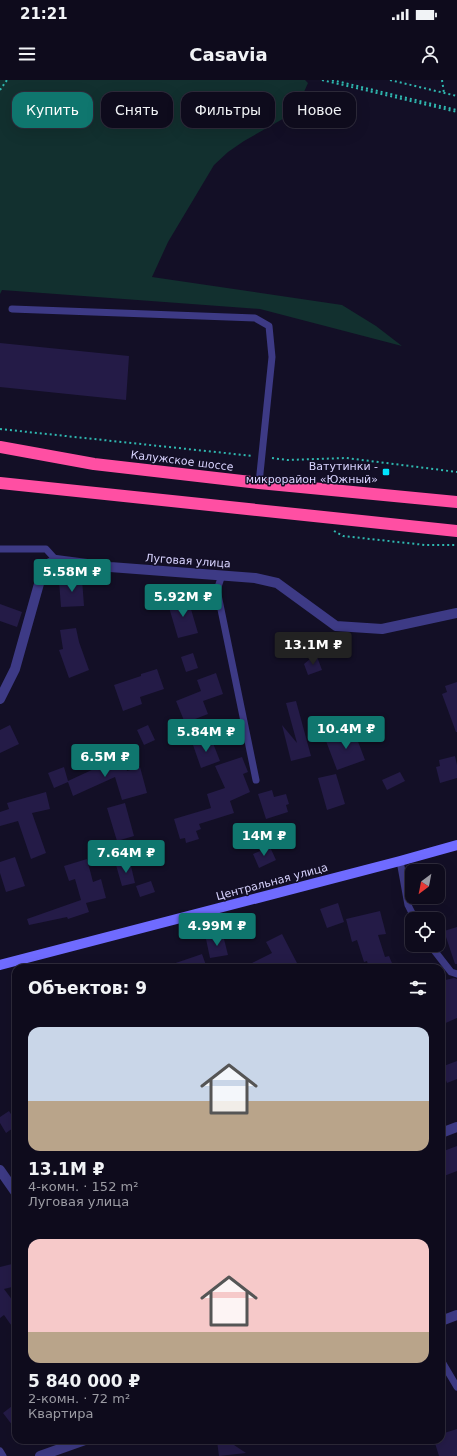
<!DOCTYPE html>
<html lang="ru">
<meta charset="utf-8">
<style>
body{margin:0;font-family:"DejaVu Sans",sans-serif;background:#1c1929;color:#f1f3f6;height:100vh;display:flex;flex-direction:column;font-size:15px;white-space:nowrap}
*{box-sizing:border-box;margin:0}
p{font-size:13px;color:#9b9ba3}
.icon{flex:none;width:22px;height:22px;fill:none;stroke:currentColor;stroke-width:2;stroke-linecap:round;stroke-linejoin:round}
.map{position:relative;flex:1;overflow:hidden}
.drawer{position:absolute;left:12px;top:884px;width:433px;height:480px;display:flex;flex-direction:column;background:#0e0b1c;border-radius:12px;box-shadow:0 4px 16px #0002,0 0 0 1px #2e2b3b}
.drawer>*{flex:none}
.guide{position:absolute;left:12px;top:12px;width:433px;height:36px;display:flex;gap:8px}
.needle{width:26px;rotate:212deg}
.fabs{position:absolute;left:405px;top:784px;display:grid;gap:8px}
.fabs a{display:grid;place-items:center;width:40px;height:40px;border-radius:8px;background:#0e0b1c;box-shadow:0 4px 16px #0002,0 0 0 1px #2e2b3b;font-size:20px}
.price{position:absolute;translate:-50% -34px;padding:0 9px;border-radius:4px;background:#0f766e;color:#fff;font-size:13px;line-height:26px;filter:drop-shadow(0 1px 2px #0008)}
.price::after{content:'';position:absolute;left:50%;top:24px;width:12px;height:9px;margin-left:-6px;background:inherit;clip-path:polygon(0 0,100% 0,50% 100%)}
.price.active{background:#222;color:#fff}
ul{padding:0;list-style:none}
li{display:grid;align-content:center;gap:8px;height:212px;padding:0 16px}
li span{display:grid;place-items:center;height:124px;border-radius:12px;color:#555}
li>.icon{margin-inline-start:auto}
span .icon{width:72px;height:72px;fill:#fffc;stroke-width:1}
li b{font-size:17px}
h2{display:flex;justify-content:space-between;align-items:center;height:48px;padding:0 16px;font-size:17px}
.chip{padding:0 14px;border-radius:12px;background:#0e0b1c;box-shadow:0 4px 16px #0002,0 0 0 1px #2e2b3b;font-size:14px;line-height:36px}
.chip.active{background:#0f766e;color:#fff}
.status{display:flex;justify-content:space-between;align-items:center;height:28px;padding:0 20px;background:#0e0b1c;direction:ltr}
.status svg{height:11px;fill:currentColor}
header{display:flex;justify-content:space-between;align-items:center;height:52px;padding:0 16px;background:#0e0b1c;font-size:18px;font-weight:700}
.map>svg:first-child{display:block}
</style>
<div class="status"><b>21:21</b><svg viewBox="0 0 49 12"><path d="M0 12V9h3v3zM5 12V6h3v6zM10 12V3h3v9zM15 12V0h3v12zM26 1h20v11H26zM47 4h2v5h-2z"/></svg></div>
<header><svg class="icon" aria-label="menu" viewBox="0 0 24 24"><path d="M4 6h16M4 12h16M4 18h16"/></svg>Casavia<svg class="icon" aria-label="person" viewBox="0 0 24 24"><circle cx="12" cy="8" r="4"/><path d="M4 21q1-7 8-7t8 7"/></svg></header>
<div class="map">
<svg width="457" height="1376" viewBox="0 0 457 1376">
<rect width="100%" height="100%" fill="#130f26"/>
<path fill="#12302f" d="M 0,0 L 305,0 L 308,3 L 295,32 L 244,61 L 228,72 L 214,85 L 168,162 L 152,197 L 342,225 L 376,246 L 402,266 L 260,229 L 2,210 L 0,214 Z"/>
<path fill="#241b47" d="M 0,263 L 129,276 L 126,320 L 0,307 Z
M 82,499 L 84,526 L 61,527 L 59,501 Z
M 188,519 L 198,553 L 178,558 L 168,524 Z
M 0,524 L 22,532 L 17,547 L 0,541 Z
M 76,548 L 79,562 L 89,590 L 69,598 L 59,570 L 63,569 L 60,550 Z
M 193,573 L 198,588 L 186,592 L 181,577 Z
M 316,574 L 322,590 L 308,595 L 304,584 Z
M 157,589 L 164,609 L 140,617 L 142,624 L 123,631 L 114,605 L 141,596 L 141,594 Z
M 216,593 L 223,614 L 203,621 L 208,634 L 185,643 L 176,621 L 201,611 L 197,600 Z
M 457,602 L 457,652 L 456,652 L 442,614 L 447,612 L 445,606 Z
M 296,621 L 311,676 L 291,681 L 282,645 L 297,663 L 286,623 Z
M 10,645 L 19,664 L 0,673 L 0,650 Z
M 148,645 L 155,660 L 144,665 L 137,650 Z
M 354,651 L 365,680 L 337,690 L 326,661 Z
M 211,658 L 220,681 L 201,688 L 193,665 Z
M 122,671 L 127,691 L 140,687 L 147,713 L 122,720 L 115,697 L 73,716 L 68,702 L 54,708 L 48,693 L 64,687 L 68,701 L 111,681 L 110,674 Z
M 455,676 L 457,685 L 457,698 L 440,703 L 436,687 L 440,686 L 439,680 Z
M 242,677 L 248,692 L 243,694 L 250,712 L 230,721 L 234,733 L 199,744 L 201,749 L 196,751 L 199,759 L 186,763 L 185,758 L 180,759 L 174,739 L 211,728 L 207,714 L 225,708 L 215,686 Z
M 400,692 L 405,701 L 387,710 L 382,700 Z
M 336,694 L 345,724 L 327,730 L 318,698 Z
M 272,710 L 274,717 L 286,714 L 289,724 L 286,725 L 288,732 L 266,739 L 258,714 Z
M 46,712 L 50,729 L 32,733 L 46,773 L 31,779 L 18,741 L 0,746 L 0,732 L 9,729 L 7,723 Z
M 125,723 L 134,756 L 117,761 L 107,728 Z
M 270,767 L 276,780 L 259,788 L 253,774 Z
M 15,777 L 25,806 L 6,812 L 0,793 L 0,782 Z
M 87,779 L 93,802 L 101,799 L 106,818 L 86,823 L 89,832 L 68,839 L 67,837 L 29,845 L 27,839 L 81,820 L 75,799 L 69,801 L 64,786 Z
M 130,782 L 135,803 L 122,806 L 116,785 Z
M 151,801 L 155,812 L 140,817 L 136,806 Z
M 338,823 L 344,842 L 327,848 L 320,829 Z
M 380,831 L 386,854 L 378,855 L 385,877 L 389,876 L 394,888 L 369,888 L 367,881 L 364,882 L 357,860 L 352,862 L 346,839 Z
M 457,847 L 457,884 L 455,884 L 444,851 Z
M 282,854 L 298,885 L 292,888 L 242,888 L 272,873 L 266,862 Z
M 223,855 L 228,875 L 210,878 L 206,859 Z
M 202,874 L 207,888 L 167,888 L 167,886 Z
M 454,898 L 457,899 L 457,938 L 441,945 L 441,901 Z
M 457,981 L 457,999 L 447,1003 L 441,987 Z
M 9,1031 L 16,1042 L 16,1046 L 6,1053 L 0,1043 L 0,1037 Z
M 457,1066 L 457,1091 L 444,1096 L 441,1087 L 441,1072 Z
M 16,1183 L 16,1206 L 4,1209 L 16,1225 L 16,1252 L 4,1235 L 0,1238 L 0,1187 Z
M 16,1323 L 16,1350 L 3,1333 Z
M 457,1349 L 457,1376 L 439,1376 L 434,1360 L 441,1360 L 441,1354 Z
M 233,1360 L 234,1365 L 246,1373 L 219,1376 L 217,1361 Z"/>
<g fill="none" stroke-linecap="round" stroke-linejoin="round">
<path stroke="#2fb8b0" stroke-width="2" stroke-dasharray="2 3" stroke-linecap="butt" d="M 322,0 L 457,32
M 332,0 L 457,30
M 390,0 L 457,16
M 442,0 L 444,13
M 0,10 L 7,0
M 0,349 L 253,376
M 272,378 L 287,380 L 346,378 L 457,392
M 334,451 L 343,456 L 425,465 L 457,465"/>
<path stroke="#3d3a85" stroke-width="7" d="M 12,229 L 255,238 L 269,246 L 272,277 L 259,403
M 0,469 L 46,469 L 56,480
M 222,495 L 217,510 L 256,700
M 400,781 L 408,825 L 415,839
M 430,865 L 451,892 L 457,894
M 441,1280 L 457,1307
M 0,1371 L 3,1376"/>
<path stroke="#3d3a85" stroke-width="10" d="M 0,619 L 15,589 L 44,486 L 56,480 L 110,487 L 255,498 L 277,503 L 336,546 L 382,549 L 457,533
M 441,1053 L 457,1047
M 0,1090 L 16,1113
M 441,1241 L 457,1235
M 40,1376 L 85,1360"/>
<path stroke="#6f6bff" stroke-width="10" d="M 0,885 L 400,781 L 457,765"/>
<path stroke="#ff4fa3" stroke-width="12" d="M 0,367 L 94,384 L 259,403 L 457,422
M 0,403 L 457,451"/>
</g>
<rect fill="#00e5ff" stroke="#130f26" stroke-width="1.5" x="382" y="388" width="8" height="8" rx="2"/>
<g text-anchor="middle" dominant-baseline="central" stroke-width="3" stroke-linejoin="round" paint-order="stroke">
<g font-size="11" fill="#d9d4ff" stroke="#130f26">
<text transform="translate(182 381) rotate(7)">Калужское шоссе</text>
<text transform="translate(188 481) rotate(4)">Луговая улица</text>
<text transform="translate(272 802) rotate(-15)">Центральная улица</text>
</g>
<g font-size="11" fill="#d9d4ff" stroke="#130f26" text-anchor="end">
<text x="378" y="386">Ватутинки -<tspan x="378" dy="13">микрорайон «Южный»</tspan></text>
</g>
</g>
</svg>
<div class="fabs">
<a><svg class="needle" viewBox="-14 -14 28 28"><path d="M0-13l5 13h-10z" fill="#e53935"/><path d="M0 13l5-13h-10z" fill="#9b9ba3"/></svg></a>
<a><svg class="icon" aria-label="locate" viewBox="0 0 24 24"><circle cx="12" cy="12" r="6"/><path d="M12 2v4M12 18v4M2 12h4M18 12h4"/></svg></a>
</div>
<b class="price" style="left:72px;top:513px">5.58M ₽</b>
<b class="price" style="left:183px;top:538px">5.92M ₽</b>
<b class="price active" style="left:313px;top:586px">13.1M ₽</b>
<b class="price" style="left:346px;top:670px">10.4M ₽</b>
<b class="price" style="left:206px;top:673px">5.84M ₽</b>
<b class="price" style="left:105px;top:698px">6.5M ₽</b>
<b class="price" style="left:264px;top:777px">14M ₽</b>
<b class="price" style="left:126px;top:794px">7.64M ₽</b>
<b class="price" style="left:217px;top:867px">4.99M ₽</b>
<div class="guide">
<a class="chip active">Купить</a>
<a class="chip">Снять</a>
<a class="chip">Фильтры</a>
<a class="chip">Новое</a>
</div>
<section class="drawer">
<h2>Объектов: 9<svg class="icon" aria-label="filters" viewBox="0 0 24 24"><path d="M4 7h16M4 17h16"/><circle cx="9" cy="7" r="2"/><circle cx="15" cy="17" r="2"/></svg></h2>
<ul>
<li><span style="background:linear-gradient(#c9d6e8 60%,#b9a48a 0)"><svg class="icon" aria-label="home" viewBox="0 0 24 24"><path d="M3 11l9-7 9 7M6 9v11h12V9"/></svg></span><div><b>13.1M ₽</b><p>4-комн. · 152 m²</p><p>Луговая улица</p></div></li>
<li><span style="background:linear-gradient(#f6c9c9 75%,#b9a48a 0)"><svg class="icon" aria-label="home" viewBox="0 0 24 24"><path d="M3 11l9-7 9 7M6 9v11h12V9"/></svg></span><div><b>5 840 000 ₽</b><p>2-комн. · 72 m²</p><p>Квартира</p></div></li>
</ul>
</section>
</div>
